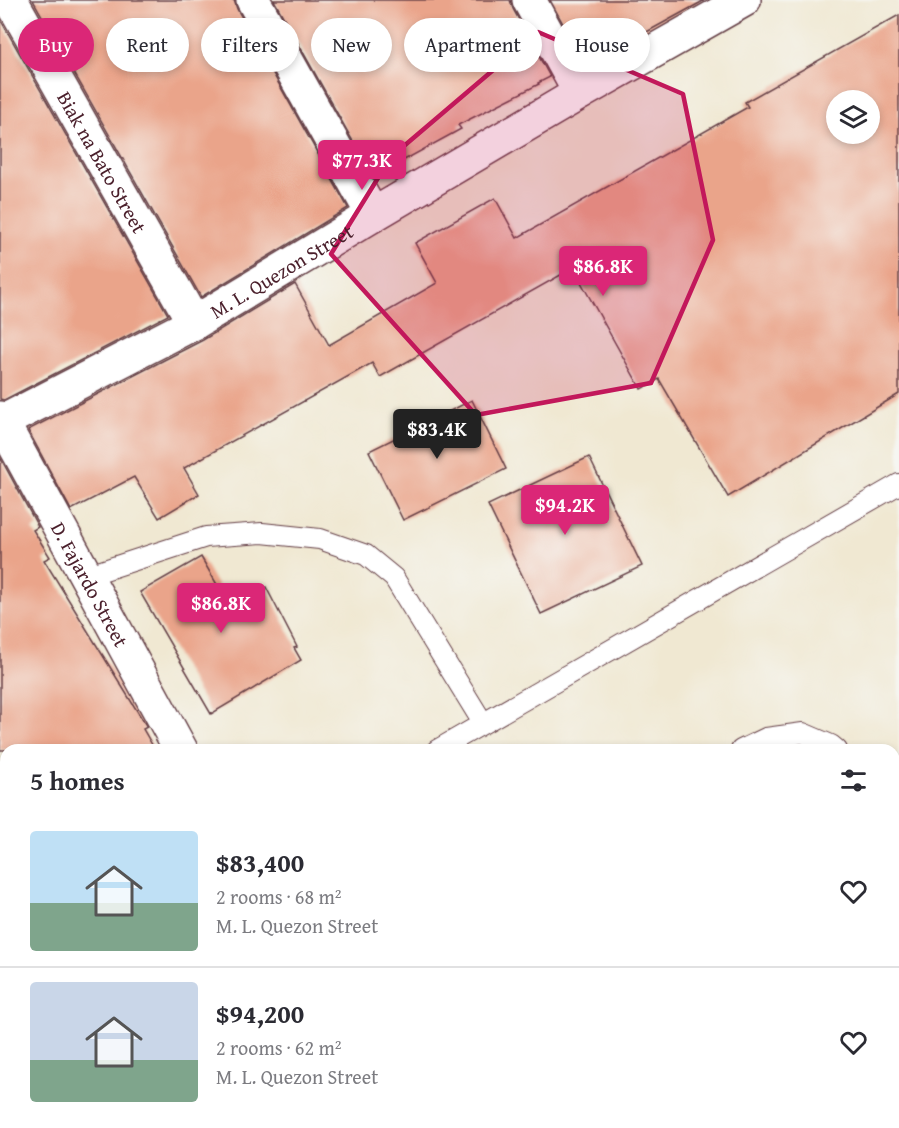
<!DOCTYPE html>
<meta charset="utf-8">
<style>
body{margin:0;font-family:"Gentium Book Plus",serif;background:#f7f7f7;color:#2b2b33;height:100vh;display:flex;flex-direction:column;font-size:22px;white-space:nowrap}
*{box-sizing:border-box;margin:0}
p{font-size:20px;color:#7c7c81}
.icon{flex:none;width:33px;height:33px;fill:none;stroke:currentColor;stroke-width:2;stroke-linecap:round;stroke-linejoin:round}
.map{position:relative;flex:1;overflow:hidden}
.drawer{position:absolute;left:0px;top:744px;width:900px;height:384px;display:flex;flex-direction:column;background:#fff;border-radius:18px 18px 0 0;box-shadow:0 3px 9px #0003}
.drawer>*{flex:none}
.top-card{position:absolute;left:18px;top:18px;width:864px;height:54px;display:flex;gap:12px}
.controls{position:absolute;left:826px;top:90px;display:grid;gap:12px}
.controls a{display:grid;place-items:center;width:54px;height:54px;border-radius:50%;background:#fff;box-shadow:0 3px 9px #0003;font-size:30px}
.price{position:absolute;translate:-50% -51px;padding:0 14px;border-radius:6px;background:#db2777;color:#fff;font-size:20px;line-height:39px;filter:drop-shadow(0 2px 3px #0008)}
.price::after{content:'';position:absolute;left:50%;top:36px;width:18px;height:14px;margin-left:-9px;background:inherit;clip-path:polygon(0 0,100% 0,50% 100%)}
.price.selected{background:#222;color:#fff}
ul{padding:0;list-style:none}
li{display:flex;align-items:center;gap:18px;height:150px;padding:0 30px}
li+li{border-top:2px solid #e1e1e2}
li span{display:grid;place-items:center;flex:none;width:168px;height:120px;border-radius:6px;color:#555}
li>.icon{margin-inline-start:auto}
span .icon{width:72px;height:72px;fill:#fffc;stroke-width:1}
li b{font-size:26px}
h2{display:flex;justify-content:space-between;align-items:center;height:72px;padding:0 30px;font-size:26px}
.pill{padding:0 21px;border-radius:27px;background:#fff;box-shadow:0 3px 9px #0003;font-size:21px;line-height:54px}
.pill.selected{background:#db2777;color:#fff}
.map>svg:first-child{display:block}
</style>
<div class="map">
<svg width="899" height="1128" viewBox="0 0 899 1128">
<rect width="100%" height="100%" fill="#f6f6f2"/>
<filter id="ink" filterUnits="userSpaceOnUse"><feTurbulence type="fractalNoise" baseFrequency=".0167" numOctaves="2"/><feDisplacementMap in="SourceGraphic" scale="12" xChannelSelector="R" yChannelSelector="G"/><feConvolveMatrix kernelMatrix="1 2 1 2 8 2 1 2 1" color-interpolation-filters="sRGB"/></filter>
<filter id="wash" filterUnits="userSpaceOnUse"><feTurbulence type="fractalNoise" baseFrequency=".008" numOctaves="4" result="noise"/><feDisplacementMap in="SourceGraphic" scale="24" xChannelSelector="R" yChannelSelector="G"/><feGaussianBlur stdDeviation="1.35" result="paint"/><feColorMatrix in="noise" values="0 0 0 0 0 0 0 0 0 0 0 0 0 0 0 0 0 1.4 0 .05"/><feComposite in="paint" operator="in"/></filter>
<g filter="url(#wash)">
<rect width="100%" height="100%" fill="#f0e8d2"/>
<g id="blocks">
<path fill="#eaa48a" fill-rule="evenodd" d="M 33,0 L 234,0 L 237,9 L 348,208 L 201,297 Z
M 274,0 L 510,0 L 513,9 L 550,77 L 538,83 L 539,84 L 458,125 L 461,129 L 373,177 Z
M 550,0 L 705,0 L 612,51 L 609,44 L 582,58 Z
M 899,15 L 899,394 L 728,497 L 659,379 L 641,389 L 573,268 L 380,377 L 372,363 L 184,468 L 199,494 L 159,518 L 134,477 L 71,510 L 28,430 L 203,340 L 295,284 L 329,345 L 437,283 L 415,243 L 495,198 L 517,238 L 748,107 L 745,102 ZM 837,100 L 870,100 L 870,134 L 837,134 Z
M 0,19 L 168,315 L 4,400 L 0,399 Z
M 472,400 L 506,469 L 403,520 L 369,451 Z
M 0,457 L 38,527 L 33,530 L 50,557 L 44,560 L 147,727 L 143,729 L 155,750 L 0,750 Z
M 589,457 L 642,566 L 541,614 L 488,505 Z
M 201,557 L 230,607 L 266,587 L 297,647 L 294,648 L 301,660 L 211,714 L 140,592 Z"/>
</g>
</g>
<g filter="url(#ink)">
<use href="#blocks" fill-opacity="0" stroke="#633d44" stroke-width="1.5"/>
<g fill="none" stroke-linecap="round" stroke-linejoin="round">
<defs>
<path id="service" d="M 86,576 L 206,537 L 262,533 L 320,539 L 366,555 L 394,578 L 483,723
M 437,750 L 899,484
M 741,750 L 766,738 L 803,733 L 831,745 L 837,750
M 894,824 L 899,833
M 894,995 L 899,992"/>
<g id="minor">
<path id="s1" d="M 11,0 L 194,323"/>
<path d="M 253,0 L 373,215"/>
<path d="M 529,0 L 580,93"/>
<path id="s2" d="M 0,418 L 181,750"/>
<path id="s3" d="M 0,423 L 194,323 L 373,215 L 580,93 L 744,0"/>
<path d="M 0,908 L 6,919"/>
<path d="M 894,1082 L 899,1079"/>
<path d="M 124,1122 L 127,1128"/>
<path d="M 384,1122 L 387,1128"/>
<path d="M 866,1122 L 870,1128"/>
<path d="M 813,1128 L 823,1122"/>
</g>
</defs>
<use href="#service" stroke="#633d44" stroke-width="22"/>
<use href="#minor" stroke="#633d44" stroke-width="36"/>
<use href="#service" stroke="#fff" stroke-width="20"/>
<use href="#minor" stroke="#fff" stroke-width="33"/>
</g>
</g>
<path fill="#c2185b" fill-opacity="0.2" stroke="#c2185b" stroke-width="4.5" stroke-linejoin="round" d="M 538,32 L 683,94 L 713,240 L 651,383 L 476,415 L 331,254 L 391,157 Z"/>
<g text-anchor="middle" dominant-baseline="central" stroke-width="6" stroke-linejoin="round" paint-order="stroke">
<g font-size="20" fill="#4a1f2b" stroke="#f6f6f2">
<text stroke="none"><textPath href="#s1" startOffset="186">Biak na Bato Street</textPath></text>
<text stroke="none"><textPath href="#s3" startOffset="320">M. L. Quezon Street</textPath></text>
<text stroke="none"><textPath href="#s2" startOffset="189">D. Fajardo Street</textPath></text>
</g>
</g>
</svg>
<div class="controls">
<a><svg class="icon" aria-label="layers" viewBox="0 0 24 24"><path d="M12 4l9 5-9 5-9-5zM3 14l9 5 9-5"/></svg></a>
</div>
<b class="price" style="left:362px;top:191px">$77.3K</b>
<b class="price" style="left:603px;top:297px">$86.8K</b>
<b class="price selected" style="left:437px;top:460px">$83.4K</b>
<b class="price" style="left:565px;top:536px">$94.2K</b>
<b class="price" style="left:221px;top:634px">$86.8K</b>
<div class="top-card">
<a class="pill selected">Buy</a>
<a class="pill">Rent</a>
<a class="pill">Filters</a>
<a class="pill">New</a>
<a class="pill">Apartment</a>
<a class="pill">House</a>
</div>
<section class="drawer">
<h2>5 homes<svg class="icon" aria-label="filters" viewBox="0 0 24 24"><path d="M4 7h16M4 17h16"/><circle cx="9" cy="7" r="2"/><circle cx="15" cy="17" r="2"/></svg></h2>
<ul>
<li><span style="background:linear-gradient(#bfe0f5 60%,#7fa58c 0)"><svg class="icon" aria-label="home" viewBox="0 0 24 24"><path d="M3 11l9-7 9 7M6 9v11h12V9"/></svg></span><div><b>$83,400</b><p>2 rooms · 68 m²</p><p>M. L. Quezon Street</p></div><svg class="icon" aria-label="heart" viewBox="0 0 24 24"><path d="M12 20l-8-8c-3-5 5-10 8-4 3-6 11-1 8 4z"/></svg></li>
<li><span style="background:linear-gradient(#c9d6e8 65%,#7fa58c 0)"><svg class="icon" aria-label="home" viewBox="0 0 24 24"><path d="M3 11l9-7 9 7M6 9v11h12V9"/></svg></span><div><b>$94,200</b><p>2 rooms · 62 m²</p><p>M. L. Quezon Street</p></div><svg class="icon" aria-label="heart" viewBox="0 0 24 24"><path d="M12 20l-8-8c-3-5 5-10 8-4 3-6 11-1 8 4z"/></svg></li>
</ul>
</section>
</div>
